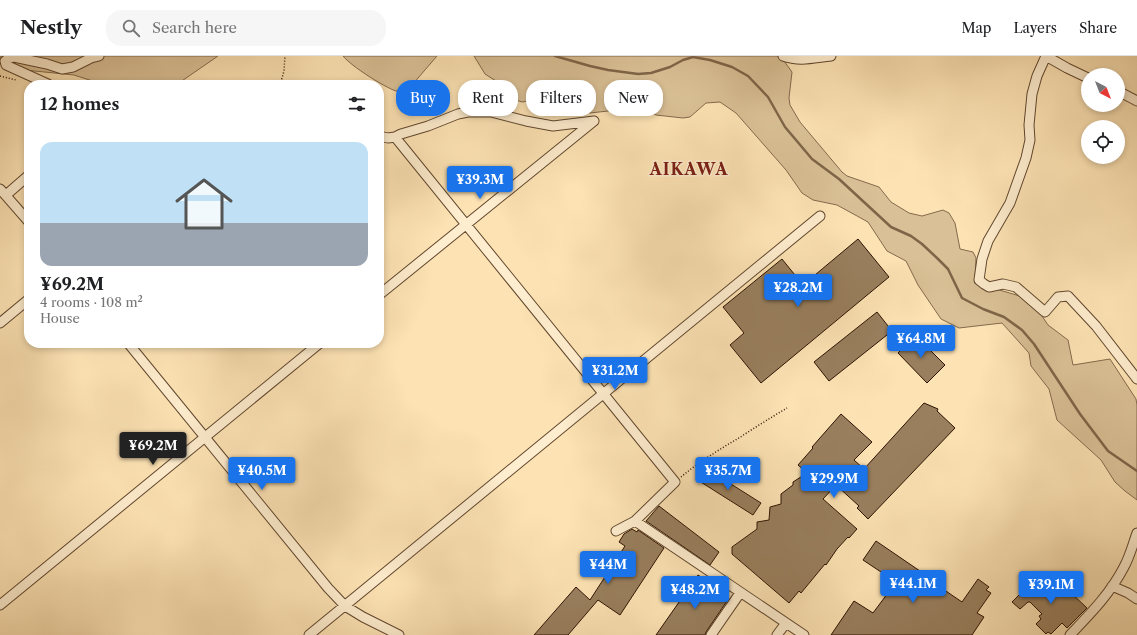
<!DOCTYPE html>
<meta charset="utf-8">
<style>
body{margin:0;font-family:"Libre Caslon Text",serif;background:#f6f6f6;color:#202124;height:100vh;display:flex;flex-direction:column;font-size:15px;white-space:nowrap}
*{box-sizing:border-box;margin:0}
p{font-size:13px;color:#757577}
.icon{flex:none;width:22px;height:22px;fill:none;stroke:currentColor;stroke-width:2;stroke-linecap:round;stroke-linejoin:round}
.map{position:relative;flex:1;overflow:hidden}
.sheet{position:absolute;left:24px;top:24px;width:360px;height:268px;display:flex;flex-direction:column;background:#fff;border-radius:16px;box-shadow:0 2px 6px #0003}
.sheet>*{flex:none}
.top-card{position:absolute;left:396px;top:24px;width:380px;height:36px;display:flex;gap:8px}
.needle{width:26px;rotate:138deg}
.controls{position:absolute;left:1081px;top:12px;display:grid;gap:8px}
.controls a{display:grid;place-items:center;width:44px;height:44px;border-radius:50%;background:#fff;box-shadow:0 2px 6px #0003;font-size:20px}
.price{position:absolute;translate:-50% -34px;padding:0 9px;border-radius:4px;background:#1a73e8;color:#fff;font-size:13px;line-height:26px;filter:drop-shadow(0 1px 2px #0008)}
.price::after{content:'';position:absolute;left:50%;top:24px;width:12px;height:9px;margin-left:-6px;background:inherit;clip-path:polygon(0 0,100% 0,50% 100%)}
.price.current{background:#222;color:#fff}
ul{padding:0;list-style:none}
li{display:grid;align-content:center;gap:8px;height:212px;padding:0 16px}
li+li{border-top:1px solid #e0e0e0}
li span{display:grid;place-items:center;height:124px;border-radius:12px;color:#555}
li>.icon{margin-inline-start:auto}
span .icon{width:72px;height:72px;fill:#fffc;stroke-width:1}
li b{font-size:17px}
h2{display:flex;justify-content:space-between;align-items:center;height:48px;padding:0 16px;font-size:17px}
.tag{padding:0 14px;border-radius:16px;background:#fff;box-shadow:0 2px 6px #0003;font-size:14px;line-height:36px}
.tag.current{background:#1a73e8;color:#fff}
header{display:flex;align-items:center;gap:24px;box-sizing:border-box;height:56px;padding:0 20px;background:#fff;border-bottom:1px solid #e0e0e0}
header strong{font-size:19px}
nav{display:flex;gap:22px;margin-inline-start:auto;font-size:14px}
.search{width:280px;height:36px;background:#f6f6f6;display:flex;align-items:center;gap:10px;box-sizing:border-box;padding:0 14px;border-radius:16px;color:#757577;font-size:15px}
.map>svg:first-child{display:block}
</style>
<header>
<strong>Nestly</strong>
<div class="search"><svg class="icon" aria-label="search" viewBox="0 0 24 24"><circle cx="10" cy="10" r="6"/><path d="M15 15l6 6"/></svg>Search here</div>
<nav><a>Map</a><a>Layers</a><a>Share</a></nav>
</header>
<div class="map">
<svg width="1137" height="579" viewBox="0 0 1137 579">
<rect width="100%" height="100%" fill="#fde3b4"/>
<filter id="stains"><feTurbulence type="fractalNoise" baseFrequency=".005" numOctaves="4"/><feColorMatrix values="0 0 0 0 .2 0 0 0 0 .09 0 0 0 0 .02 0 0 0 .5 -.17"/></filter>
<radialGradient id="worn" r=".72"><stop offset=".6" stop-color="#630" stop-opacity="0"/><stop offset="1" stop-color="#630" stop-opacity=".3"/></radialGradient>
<path fill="#dac096" stroke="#846a4c" d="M 0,0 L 218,0 L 176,29 L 105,29 L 74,19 L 15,13 L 0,5 Z
M 343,0 L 437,0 L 406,36 C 403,36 399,36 396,35 C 384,31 351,10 343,0 Z
M 474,0 L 777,0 L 784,5 L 792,16 L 789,42 L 790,49 L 800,66 L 842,116 L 847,120 L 879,131 L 891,146 L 909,157 L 922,160 L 943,154 L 949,157 L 955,167 L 960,193 L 973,196 L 976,202 L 975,222 L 986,230 L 1023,241 L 1034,248 L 1048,269 L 1068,284 L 1073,309 L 1110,303 L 1136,343 L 1137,349 L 1137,444 L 1125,435 L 1115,426 L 1101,404 L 1057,364 L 1049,333 L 1031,310 L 1029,297 L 1002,267 L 959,272 L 941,263 L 918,229 L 906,205 L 887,195 L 868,166 L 837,149 L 813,144 L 802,137 L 786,114 L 736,57 L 720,46 L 706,47 L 690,61 L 683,62 L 656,59 L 633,47 L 617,54 L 590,57 L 577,53 L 568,42 L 549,42 L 522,46 L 516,44 L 496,25 L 485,18 Z"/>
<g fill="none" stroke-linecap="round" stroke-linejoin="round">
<path stroke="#7f6548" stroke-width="2.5" d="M 555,0 L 590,10 L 608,14 L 638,18 L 651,17 L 670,11 L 683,4 L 693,1 L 710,4 L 732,11 L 748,20 L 768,41 L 785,71 L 812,103 L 839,123 L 891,171 L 911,180 L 922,188 L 937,202 L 948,213 L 962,242 L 983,253 L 1004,261 L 1022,274 L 1034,288 L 1080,358 L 1108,395 L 1137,415"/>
</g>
<path fill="#997f5e" stroke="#2d1301" d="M 858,183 L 889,221 L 761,327 L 730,289 L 744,277 L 723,251 L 782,203 L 803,229 Z
M 877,256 L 892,275 L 829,325 L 814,306 Z
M 915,279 L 945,309 L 927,327 L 898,297 Z
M 924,347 L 938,353 L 937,355 L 955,372 L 868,463 L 857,452 L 859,450 L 836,429 L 823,443 L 857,473 L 849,482 L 848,481 L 837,493 L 826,509 L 825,508 L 801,537 L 799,535 L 789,547 L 732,498 L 732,491 L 757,473 L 757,466 L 769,464 L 770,451 L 781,448 L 781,438 L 793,429 L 793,426 L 807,417 L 798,409 L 813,392 L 812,391 L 841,358 L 872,386 L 854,404 L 864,413 Z
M 704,411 L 761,447 L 753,459 L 696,423 Z
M 659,450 L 719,496 L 710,509 L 646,465 Z
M 632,473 L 637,476 L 638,474 L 664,492 L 620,559 L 598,544 L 568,579 L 534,579 L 576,531 L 590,544 L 625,490 L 619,486 L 624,478 Z
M 876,485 L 939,528 L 937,529 L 962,546 L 978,523 L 989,531 L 986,534 L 991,537 L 977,557 L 984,561 L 972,579 L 831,579 L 854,545 L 873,557 L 896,526 L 863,504 Z
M 698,519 L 710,527 L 709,529 L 729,542 L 706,576 L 705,579 L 656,579 Z
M 1037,521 L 1048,531 L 1052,526 L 1067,540 L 1070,536 L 1087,552 L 1067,572 L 1062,567 L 1051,578 L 1048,576 L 1046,578 L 1036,568 L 1041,563 L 1039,560 L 1042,558 L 1030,546 L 1028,546 L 1020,553 L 1012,546 Z"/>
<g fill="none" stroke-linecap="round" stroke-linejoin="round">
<defs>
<path id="minor" d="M 783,0 C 800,6 813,2 831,0
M 1046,0 L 1037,20 L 1032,38 L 1029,69 L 1030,84 L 1026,102 L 1010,147 L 988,185 L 982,203 L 979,224 L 984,228 L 989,231 L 1003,228 L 1016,231 L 1045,256 L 1058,241 L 1068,240 L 1096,270 L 1137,323
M 1046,0 L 1067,12 L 1088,22
M 49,29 L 48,28 L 6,9 L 5,5 L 9,2 L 14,1 L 47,8 L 62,13 L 73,11 L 91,2 L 99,0
M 1118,35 L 1137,45
M 379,80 L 388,82 L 395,81 L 675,426 L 635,465 L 804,579
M 395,81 L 401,78 L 428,70 L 458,58 L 468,56 L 491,56 L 526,65 L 553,70 L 594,65
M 0,133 L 29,166
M 6,139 L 29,119
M 379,239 L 594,65
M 0,267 L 29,243
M 128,287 L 328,532 L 345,550 L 363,561 L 399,579
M 616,475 L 635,465
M 1112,530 L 1128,537 L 1137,543
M 0,549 L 320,287
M 309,579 L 820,160
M 711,579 L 740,537
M 777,579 L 786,567
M 1070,579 C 1090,558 1110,538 1124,511 C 1130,500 1133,488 1137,477"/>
</defs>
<use href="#minor" stroke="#61472e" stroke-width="11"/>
<path stroke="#2d1301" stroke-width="1.5" stroke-dasharray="1 2" stroke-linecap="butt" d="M 0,20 L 16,24
M 280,29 L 284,15 L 285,0
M 681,421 C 700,405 722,392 742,380 C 757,370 772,361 787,352"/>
<use href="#minor" stroke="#feedce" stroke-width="9"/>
</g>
<g text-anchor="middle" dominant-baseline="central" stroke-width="3" stroke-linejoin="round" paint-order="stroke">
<g font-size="16" font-weight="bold" letter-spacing="1" fill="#7a1f14" stroke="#feedce">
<text x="689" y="113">AIKAWA</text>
</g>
</g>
<rect width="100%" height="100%" filter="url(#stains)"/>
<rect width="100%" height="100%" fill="url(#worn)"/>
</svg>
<div class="controls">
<a><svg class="needle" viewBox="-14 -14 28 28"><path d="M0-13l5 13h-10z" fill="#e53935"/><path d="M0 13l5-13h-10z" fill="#757577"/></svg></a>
<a><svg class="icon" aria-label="locate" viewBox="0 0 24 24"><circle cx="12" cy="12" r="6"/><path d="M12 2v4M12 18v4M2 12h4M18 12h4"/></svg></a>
</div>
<b class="price" style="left:480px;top:144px">¥39.3M</b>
<b class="price" style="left:798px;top:252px">¥28.2M</b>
<b class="price" style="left:921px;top:303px">¥64.8M</b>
<b class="price" style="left:615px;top:335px">¥31.2M</b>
<b class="price current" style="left:153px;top:410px">¥69.2M</b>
<b class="price" style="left:262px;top:435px">¥40.5M</b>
<b class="price" style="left:728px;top:435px">¥35.7M</b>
<b class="price" style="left:834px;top:443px">¥29.9M</b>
<b class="price" style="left:608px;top:529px">¥44M</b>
<b class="price" style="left:913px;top:548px">¥44.1M</b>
<b class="price" style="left:1051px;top:549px">¥39.1M</b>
<b class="price" style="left:695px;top:554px">¥48.2M</b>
<div class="top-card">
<a class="tag current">Buy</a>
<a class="tag">Rent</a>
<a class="tag">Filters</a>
<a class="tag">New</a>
</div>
<section class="sheet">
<h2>12 homes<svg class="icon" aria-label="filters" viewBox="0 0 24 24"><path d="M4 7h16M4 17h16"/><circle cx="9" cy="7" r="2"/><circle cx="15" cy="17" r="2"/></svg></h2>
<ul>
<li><span style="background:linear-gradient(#bfe0f5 65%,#9aa5b1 0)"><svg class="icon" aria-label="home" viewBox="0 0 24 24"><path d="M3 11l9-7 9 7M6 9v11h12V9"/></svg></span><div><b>¥69.2M</b><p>4 rooms · 108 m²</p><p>House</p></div></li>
</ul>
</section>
</div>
